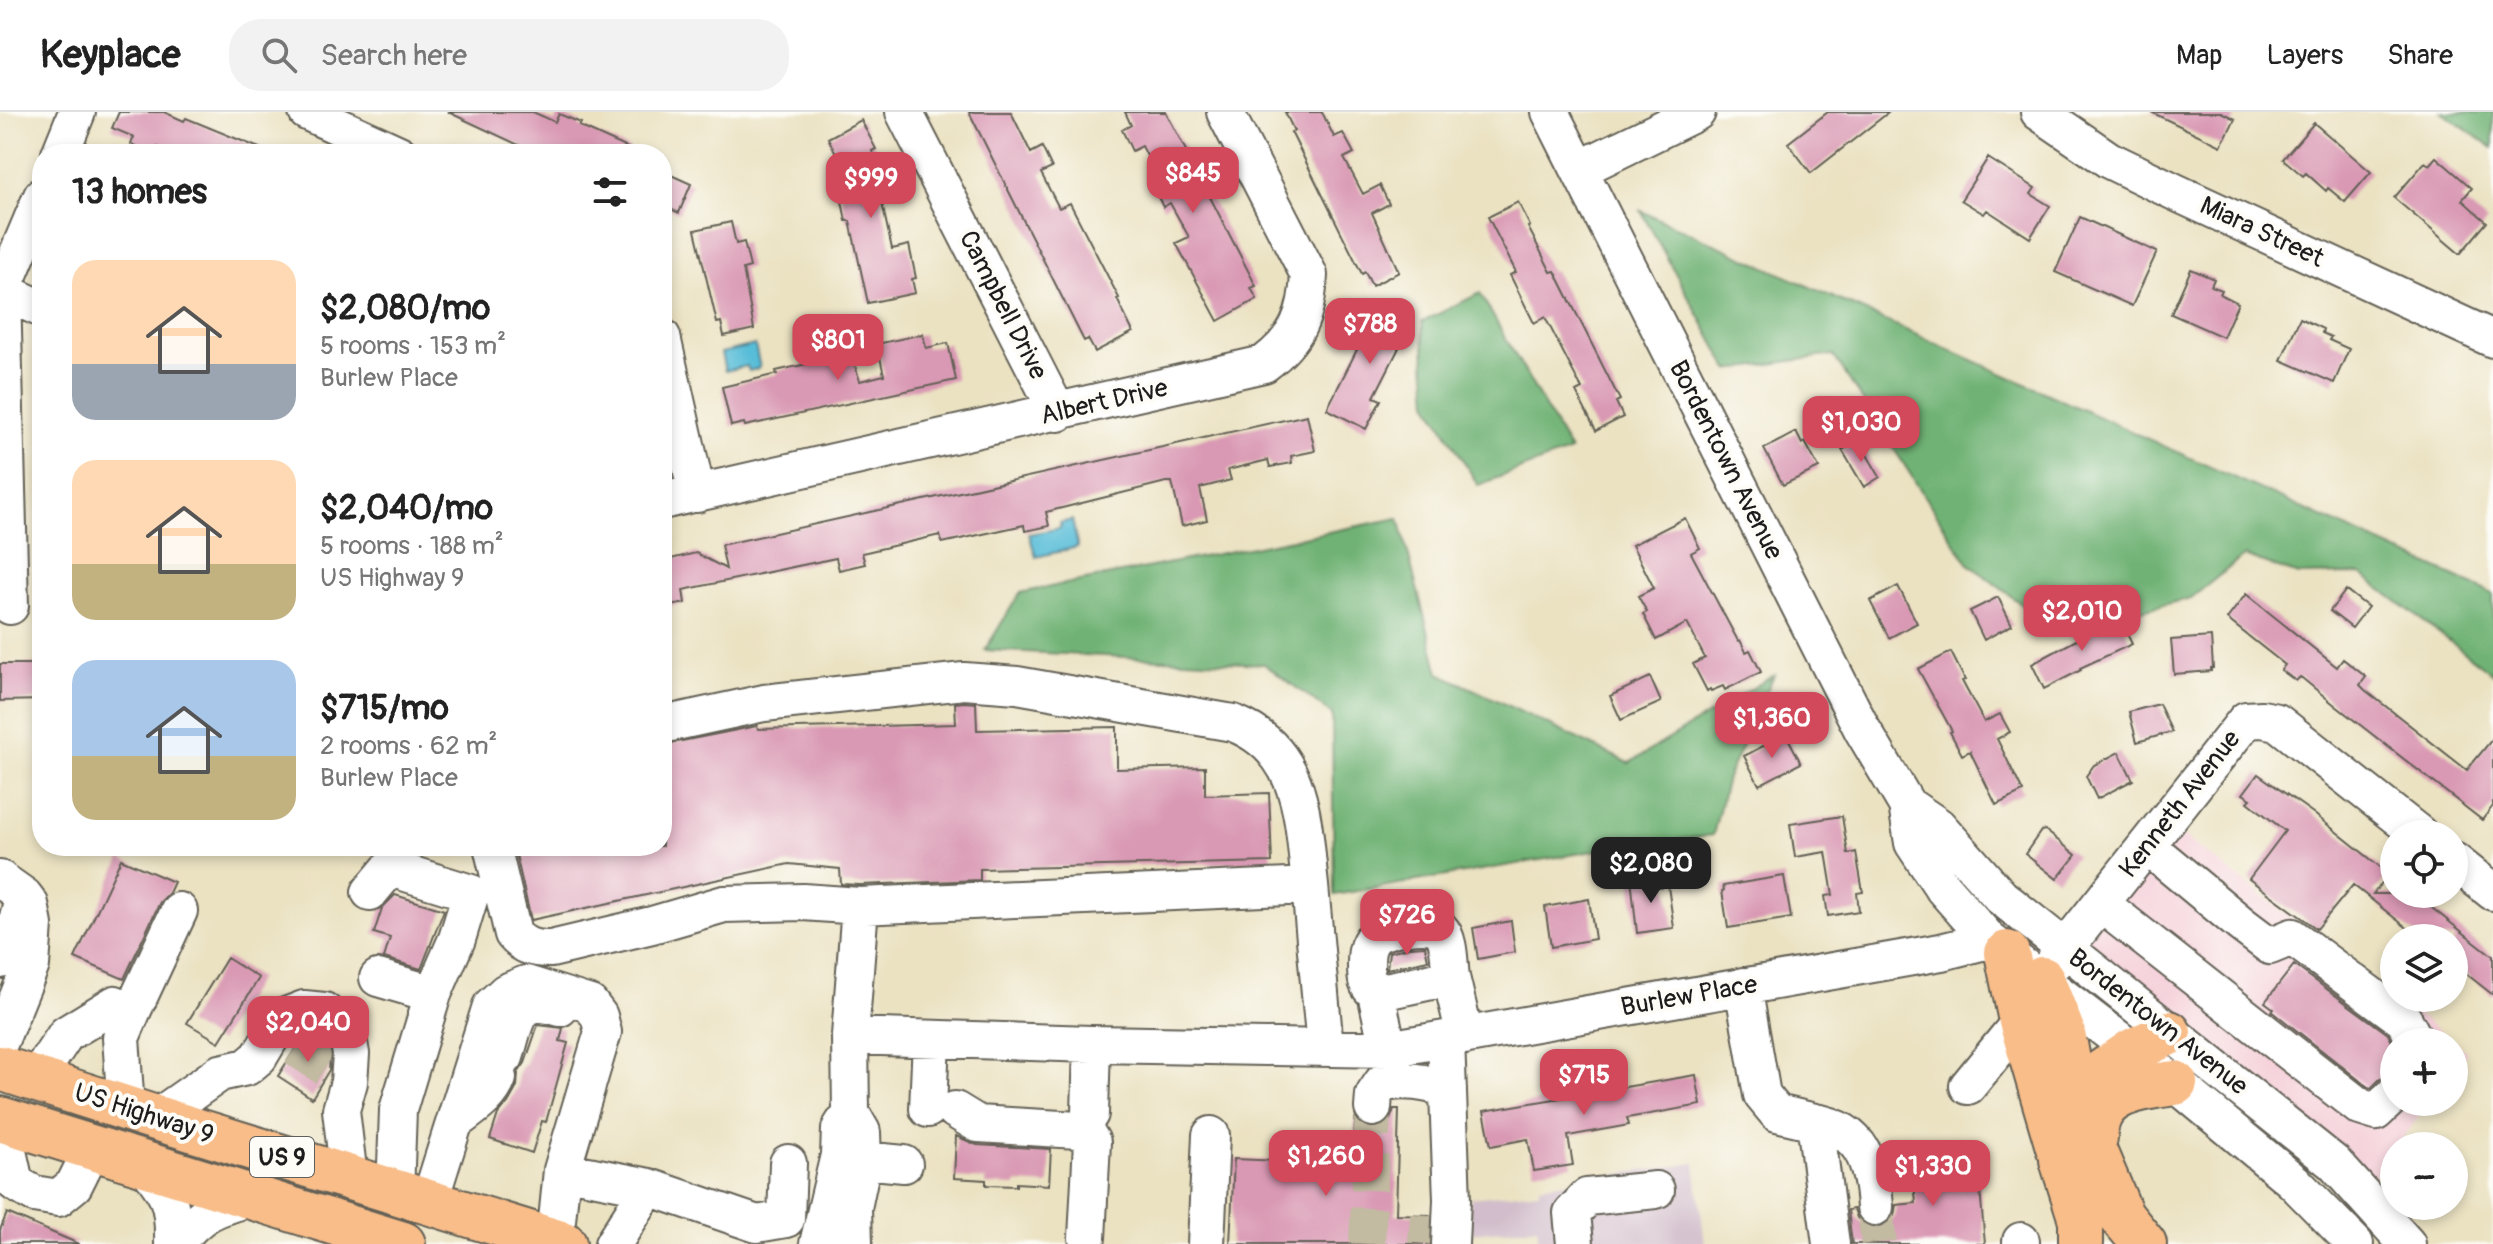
<!DOCTYPE html>
<meta charset="utf-8">
<style>
body{margin:0;font-family:Pangolin,sans-serif;background:#f2f2f2;color:#222;height:100vh;display:flex;flex-direction:column;font-size:30px;white-space:nowrap}
*{box-sizing:border-box;margin:0}
p{font-size:26px;color:#767676}
.icon{flex:none;width:44px;height:44px;fill:none;stroke:currentColor;stroke-width:2;stroke-linecap:round;stroke-linejoin:round}
.map{position:relative;flex:1;overflow:hidden}
.sheet{position:absolute;left:32px;top:32px;width:640px;height:712px;display:flex;flex-direction:column;background:#fff;border-radius:32px;box-shadow:0 4px 12px #0003}
.sheet>*{flex:none}
.controls{position:absolute;left:2380px;top:708px;display:grid;gap:16px}
.controls a{display:grid;place-items:center;width:88px;height:88px;border-radius:50%;background:#fff;box-shadow:0 4px 12px #0003;font-size:40px}
.price{position:absolute;translate:-50% -68px;padding:0 18px;border-radius:16px;background:#d1495b;color:#fff;font-size:26px;line-height:52px;filter:drop-shadow(0 2px 4px #0008)}
.price::after{content:'';position:absolute;left:50%;top:48px;width:24px;height:18px;margin-left:-12px;background:inherit;clip-path:polygon(0 0,100% 0,50% 100%)}
.price.on{background:#222;color:#fff}
ul{padding:0;list-style:none}
li{display:flex;align-items:center;gap:24px;height:200px;padding:0 40px}
li span{display:grid;place-items:center;flex:none;width:224px;height:160px;border-radius:24px;color:#555}
li>.icon{margin-inline-start:auto}
span .icon{width:96px;height:96px;fill:#fffc;stroke-width:1}
li b{font-size:34px}
h2{display:flex;justify-content:space-between;align-items:center;height:96px;padding:0 40px;font-size:34px}
header{display:flex;align-items:center;gap:48px;box-sizing:border-box;height:112px;padding:0 40px;background:#fff;border-bottom:2px solid #e0e0e0}
header strong{font-size:38px}
nav{display:flex;gap:44px;margin-inline-start:auto;font-size:28px}
.search{width:560px;height:72px;background:#f2f2f2;display:flex;align-items:center;gap:20px;box-sizing:border-box;padding:0 28px;border-radius:32px;color:#767676;font-size:30px}
.map>svg:first-child{display:block}
</style>
<header>
<strong>Keyplace</strong>
<div class="search"><svg class="icon" aria-label="search" viewBox="0 0 24 24"><circle cx="10" cy="10" r="6"/><path d="M15 15l6 6"/></svg>Search here</div>
<nav><a>Map</a><a>Layers</a><a>Share</a></nav>
</header>
<div class="map">
<svg width="2493" height="1132" viewBox="0 0 2493 1132">
<rect width="100%" height="100%" fill="#fdfcf7"/>
<filter id="ink" filterUnits="userSpaceOnUse"><feTurbulence type="fractalNoise" baseFrequency=".0125" numOctaves="2"/><feDisplacementMap in="SourceGraphic" scale="16" xChannelSelector="R" yChannelSelector="G"/><feConvolveMatrix kernelMatrix="1 2 1 2 8 2 1 2 1" color-interpolation-filters="sRGB"/></filter>
<filter id="wash" filterUnits="userSpaceOnUse"><feTurbulence type="fractalNoise" baseFrequency=".006" numOctaves="4" result="noise"/><feDisplacementMap in="SourceGraphic" scale="32" xChannelSelector="R" yChannelSelector="G"/><feGaussianBlur stdDeviation="1.8" result="paint"/><feColorMatrix in="noise" values="0 0 0 0 0 0 0 0 0 0 0 0 0 0 0 0 0 1.4 0 .05"/><feComposite in="paint" operator="in"/></filter>
<g filter="url(#wash)">
<rect width="100%" height="100%" fill="#ebe2c2"/>
<path fill="#f5cfd9" d="M 2165,710 L 2467,940 L 2454,957 L 2454,930 L 2394,930 L 2394,990 L 2429,990 L 2397,1034 L 2394,1034 L 2394,1037 L 2361,1082 L 2065,837 Z"/>
<path fill="#d1bdcb" d="M 1695,1051 L 1705,1132 L 1539,1132 L 1537,1115 L 1470,1121 L 1470,1086 L 1539,1079 L 1539,1074 Z"/>
<path fill="#70b275" stroke="#466748" stroke-width="2" d="M 2442,0 L 2493,0 L 2493,36 Z
M 1641,99 L 2493,482 L 2493,562 L 2361,462 L 2298,463 L 2244,444 L 2191,486 L 2056,519 L 1968,451 L 1833,243 L 1729,258 Z
M 1480,181 L 1570,339 L 1478,373 L 1428,290 L 1422,210 Z
M 1399,406 L 1439,561 L 1629,651 L 1774,563 L 1727,666 L 1713,723 L 1605,737 L 1334,783 L 1332,602 L 1264,552 L 985,538 L 1020,481 Z"/>
<path fill="#59bdd8" stroke="#3a6c7a" stroke-width="2" d="M 755,233 L 760,256 L 749,259 L 747,254 L 725,259 L 721,241 Z
M 1072,408 L 1078,435 L 1036,445 L 1029,422 L 1061,416 L 1060,411 Z"/>
<g id="blocks">
<path fill="#d998b3" d="M 119,0 L 164,0 L 184,9 L 186,6 L 274,42 L 175,42 L 158,35 L 153,42 L 131,32 L 134,25 L 112,16 Z
M 448,0 L 533,0 L 555,10 L 559,2 L 581,11 L 579,14 L 641,42 L 538,42 Z
M 969,0 L 1011,0 L 1031,41 L 1042,35 L 1052,56 L 1041,61 L 1059,96 L 1070,91 L 1119,186 L 1117,187 L 1133,220 L 1095,240 L 1088,227 L 1084,229 Z
M 1125,0 L 1166,0 L 1256,174 L 1251,176 L 1257,187 L 1218,209 L 1176,131 L 1189,125 L 1170,91 L 1163,95 L 1152,73 L 1160,69 L 1142,34 L 1132,39 L 1122,18 L 1131,13 Z
M 1285,0 L 1322,0 L 1334,25 L 1343,21 L 1354,41 L 1344,46 L 1363,82 L 1380,73 L 1389,92 L 1372,101 L 1399,160 L 1372,174 L 1365,160 L 1362,162 L 1291,20 L 1294,19 Z
M 1828,0 L 1889,0 L 1811,61 L 1788,31 Z
M 2151,0 L 2221,0 L 2235,7 L 2221,34 Z
M 861,8 L 876,37 L 872,39 L 879,51 L 874,54 L 892,137 L 909,133 L 916,166 L 912,167 L 915,181 L 868,191 L 850,109 L 846,109 L 841,84 L 857,81 L 828,26 Z
M 2314,11 L 2371,60 L 2345,90 L 2328,76 L 2326,79 L 2306,61 L 2303,64 L 2283,47 Z
M 2436,45 L 2472,76 L 2462,88 L 2487,110 L 2460,142 L 2394,86 L 2425,50 L 2429,53 Z
M 1988,46 L 2035,76 L 2031,82 L 2050,94 L 2030,126 L 1987,98 L 1984,102 L 1961,88 Z
M 662,59 L 691,72 L 679,101 L 662,93 Z
M 1518,90 L 1530,114 L 1528,115 L 1551,160 L 1555,159 L 1620,288 L 1616,290 L 1623,305 L 1596,319 L 1576,280 L 1582,277 L 1545,205 L 1534,211 L 1510,163 L 1516,160 L 1488,105 Z
M 2080,105 L 2157,140 L 2132,194 L 2055,160 Z
M 731,110 L 736,132 L 744,130 L 750,155 L 743,157 L 754,217 L 724,224 L 721,210 L 717,211 L 695,118 Z
M 2191,157 L 2214,167 L 2211,174 L 2222,178 L 2220,182 L 2238,191 L 2223,225 L 2171,202 Z
M 1382,188 L 1410,203 L 1404,214 L 1409,216 L 1374,285 L 1381,288 L 1366,317 L 1327,297 Z
M 2300,206 L 2323,217 L 2322,221 L 2331,225 L 2329,228 L 2349,237 L 2334,271 L 2281,248 Z
M 923,222 L 926,236 L 948,231 L 956,268 L 745,314 L 744,311 L 731,314 L 722,275 L 777,262 L 776,259 L 851,242 L 860,269 L 884,263 L 877,232 Z
M 1307,303 L 1315,339 L 1291,344 L 1292,351 L 1270,355 L 1268,348 L 1228,358 L 1231,368 L 1200,376 L 1207,408 L 1182,414 L 1172,370 L 1166,370 L 1046,400 L 1049,414 L 1025,419 L 1024,413 L 942,431 L 940,423 L 862,441 L 865,452 L 839,458 L 836,446 L 683,478 L 685,491 L 662,496 L 662,449 L 696,441 L 726,457 L 721,433 Z
M 1796,320 L 1802,332 L 1805,330 L 1819,356 L 1783,373 L 1764,337 Z
M 1859,329 L 1880,365 L 1864,375 L 1842,338 Z
M 1685,406 L 1700,436 L 1691,441 L 1738,529 L 1740,528 L 1746,540 L 1750,538 L 1761,560 L 1725,578 L 1723,574 L 1711,579 L 1710,577 L 1707,579 L 1693,552 L 1705,546 L 1687,511 L 1656,528 L 1643,502 L 1647,500 L 1638,484 L 1654,476 L 1632,433 Z
M 1898,474 L 1917,511 L 1889,526 L 1870,489 Z
M 2346,478 L 2368,495 L 2352,516 L 2330,499 Z
M 2246,482 L 2337,555 L 2343,547 L 2366,565 L 2360,573 L 2365,578 L 2467,658 L 2493,626 L 2493,694 L 2482,708 L 2336,594 L 2302,566 L 2300,565 L 2296,569 L 2281,558 L 2285,553 L 2227,507 Z
M 1998,485 L 2012,513 L 1984,528 L 1970,499 Z
M 2119,505 L 2132,532 L 2080,556 L 2081,558 L 2044,577 L 2032,552 Z
M 2211,525 L 2213,556 L 2211,556 L 2211,559 L 2174,562 L 2171,528 Z
M 1951,540 L 1965,568 L 1962,569 L 1984,610 L 2000,602 L 2010,620 L 1997,627 L 2023,680 L 1996,693 L 1970,639 L 1962,643 L 1950,620 L 1952,619 L 1918,557 Z
M 0,552 L 42,552 L 42,588 L 0,589 Z
M 1650,565 L 1661,590 L 1621,608 L 1610,584 Z
M 964,590 L 976,591 L 977,618 L 1117,615 L 1117,657 L 1205,655 L 1205,683 L 1269,681 L 1272,750 L 980,757 L 980,768 L 860,773 L 841,772 L 840,757 L 789,752 L 531,808 L 514,734 L 662,734 L 662,633 L 757,614 L 758,617 L 956,612 L 955,591 Z
M 2159,592 L 2172,620 L 2137,630 L 2129,600 Z
M 1786,622 L 1801,651 L 1759,673 L 1744,644 Z
M 2119,640 L 2133,668 L 2097,687 L 2086,664 L 2094,653 Z
M 2258,662 L 2313,701 L 2389,762 L 2373,782 L 2414,782 L 2493,844 L 2493,883 L 2454,852 L 2454,826 L 2420,826 L 2353,773 L 2317,817 L 2249,767 L 2285,719 L 2248,690 L 2251,687 L 2243,682 Z
M 1842,704 L 1848,742 L 1856,740 L 1863,780 L 1857,781 L 1859,799 L 1828,804 L 1825,784 L 1833,783 L 1826,740 L 1795,745 L 1790,712 Z
M 2045,718 L 2076,743 L 2057,767 L 2025,742 L 2041,719 Z
M 121,747 L 174,770 L 169,781 L 160,790 L 124,867 L 75,846 Z
M 1657,762 L 1659,775 L 1668,774 L 1674,816 L 1637,821 L 1631,766 Z
M 1784,764 L 1791,806 L 1728,816 L 1722,779 L 1724,778 L 1723,774 Z
M 395,783 L 444,798 L 421,857 L 384,846 L 390,826 L 374,821 L 382,796 Z
M 1589,787 L 1595,827 L 1551,835 L 1545,795 Z
M 1511,809 L 1515,840 L 1478,847 L 1473,816 Z
M 1425,834 L 1428,848 L 1387,857 L 1389,840 L 1410,835 Z
M 227,846 L 259,866 L 219,930 L 187,911 Z
M 2294,853 L 2388,922 L 2394,934 L 2392,963 L 2380,967 L 2371,976 L 2368,975 L 2272,899 L 2274,897 L 2265,890 Z
M 538,913 L 563,916 L 560,929 L 568,931 L 546,1010 L 542,1009 L 532,1041 L 490,1027 L 498,1002 L 508,991 L 517,975 L 518,961 L 525,951 Z
M 307,918 L 315,919 L 324,927 L 330,943 L 329,958 L 312,986 L 278,964 Z
M 1696,963 L 1701,993 L 1627,1006 L 1629,1013 L 1568,1024 L 1573,1053 L 1534,1059 L 1528,1027 L 1491,1034 L 1484,999 Z
M 1394,997 L 1399,997 L 1396,1102 L 1430,1103 L 1429,1132 L 1230,1132 L 1234,1047 L 1353,1052 L 1355,1007 L 1362,1014 L 1371,1017 L 1381,1015 L 1390,1008 Z
M 956,1024 L 977,1033 L 1051,1037 L 1049,1073 L 1016,1071 L 1016,1074 L 986,1073 L 986,1068 L 954,1066 Z
M 1977,1044 L 1985,1132 L 1852,1132 L 1848,1098 L 1854,1097 L 1857,1106 L 1866,1114 L 1878,1116 L 1886,1113 L 1894,1104 L 1896,1093 L 1916,1091 L 1912,1050 Z
M 7,1101 L 79,1132 L 0,1132 L 0,1118 Z"/>
</g>
</g>
<g filter="url(#ink)">
<use href="#blocks" fill-opacity="0" stroke="#646156" stroke-width="2"/>
<g fill="none" stroke-linecap="round" stroke-linejoin="round">
<path stroke="#c2baa1" stroke-width="36" stroke-dasharray="36 18" stroke-linecap="butt" d="M 295,936 L 329,958
M 1875,1095 L 1879,1132
M 1367,1132 L 1373,996
M 1426,1132 L 1428,1103"/>
<defs>
<path id="minor" d="M 307,0 L 399,42
M 904,0 L 1058,301
M 1550,0 L 1862,617 L 1907,693 L 1913,731 L 1943,776 L 1989,828 L 2175,971 L 2293,1069 L 2355,1132
M 2039,0 L 2109,48 L 2175,80 L 2493,227
M 60,42 L 77,0
M 1580,57 L 1697,0
M 0,178 L 42,197
M 662,225 L 697,382
M 662,389 L 1264,252 C 1297,227 1307,204 1309,163 L 1225,0
M 10,494 L 2,179 L 42,84
M 662,613 L 764,591 L 964,569 L 1017,573 L 1233,611 C 1304,638 1303,709 1310,774
M 1907,693 L 1938,714 L 2001,785 L 2334,1051 L 2407,1132
M 492,734 L 513,822 C 524,835 534,837 551,837 L 652,813 L 724,792 L 803,790 L 860,794
M 2147,734 L 2241,812 L 2270,834 L 2292,825 L 2404,908 L 2416,930
M 2454,749 L 2493,780
M 0,767 L 24,784 L 30,792 L 34,813 L 31,853 L 0,929
M 370,780 L 390,756 L 471,781 L 457,827 L 433,882
M 2101,792 L 2360,995 L 2376,1000 L 2394,983
M 0,848 L 11,832 L 22,790
M 2051,854 L 2246,608 L 2262,607 L 2277,610 L 2419,722
M 378,866 L 433,882 L 398,998 L 395,1081
M 1743,874 L 1762,983 L 1777,1001 L 1815,1010 L 1831,1132
M 1376,881 C 1366,874 1366,867 1366,854 C 1366,843 1366,834 1374,825 C 1382,816 1431,808 1440,817 C 1450,827 1449,852 1451,865
M 132,900 L 179,799
M 850,924 L 1092,932 L 1388,937 L 1941,840 L 1989,828
M 1446,927 L 1452,1088 L 1450,1132
M 1388,937 L 1376,881 L 1451,865 L 1465,924
M 505,945 C 516,910 515,881 560,896
M 36,967 L 66,922 L 115,892 L 132,900 L 121,926 L 126,996
M 1968,974 L 2021,909
M 1373,996 L 1374,983 L 1382,971 C 1406,967 1425,970 1448,977
M 928,997 L 931,927
M 955,998 L 978,1012 L 1078,1018 L 1087,1022 L 1092,1030 L 1087,1126
M 1090,1002 L 1092,932
M 156,1006 L 220,961 L 247,955 L 259,945 L 283,905 L 304,897 L 324,899 L 340,913 L 348,925 L 351,942 L 349,970 L 341,998 L 349,1066
M 1,1007 L 15,1071 L 34,1082 L 58,1086 L 74,1073 L 93,1035
M 455,1010 C 471,997 491,986 498,966
M 1815,1010 C 1863,1018 1872,1051 1875,1095
M 863,1048 L 904,1052
M 143,1051 C 169,1082 174,1091 173,1132
M 562,1058 L 649,1075 L 757,1112 L 786,1107 L 788,1051
M 429,1091 L 491,894 L 506,880 L 526,872 L 590,892 L 599,904 L 603,920 L 562,1058 L 555,1129
M 175,1132 C 202,1099 214,1096 253,1085
M 613,1132 L 649,1075
M 818,1132 L 839,1043 L 840,1017 L 843,1012
M 854,1132 L 853,1096 L 863,1048 L 862,1020 L 851,1001 L 850,924 L 860,794 L 1310,774 L 1325,935
M 1206,1132 L 1211,1023
M 1575,1132 L 1572,1101 L 1587,1085 L 1656,1078
M 2021,1132 L 2021,1129"/>
<path id="highway" d="M 2007,841 L 2021,909 L 2058,1035
M 2042,867 L 2063,921 L 2075,987 L 2095,1041 L 2122,1105 L 2144,1132
M 0,956 L 156,1006 L 564,1132
M 0,1007 L 403,1132
M 2095,1026 C 2095,980 2139,976 2175,971
M 2081,1132 L 2081,1108 L 2062,1048 L 2075,987 L 2089,969 L 2132,939 L 2169,921"/>
</defs>
<use href="#minor" stroke="#646156" stroke-width="40"/>
<use href="#highway" stroke="#646156" stroke-width="48"/>
<use href="#minor" stroke="#fff" stroke-width="36"/>
<use href="#highway" stroke="#f8bd89" stroke-width="44"/>
</g>
</g>
<g text-anchor="middle" dominant-baseline="central" stroke-width="8" stroke-linejoin="round" paint-order="stroke">
<rect fill="#fdfcf7" stroke="#605f5e" stroke-width="2" x="250" y="1025" width="64" height="40" rx="6"/>
<g font-size="24" font-weight="bold" fill="#1c1c1c">
<text x="282" y="1045">US 9</text>
</g>
<g font-size="26" fill="#1c1c1c" stroke="#fdfcf7">
<text transform="translate(2262 120) rotate(25)">Miara Street</text>
<text transform="translate(1003 193) rotate(63)">Campbell Drive</text>
<text transform="translate(1104 290) rotate(-13)">Albert Drive</text>
<text transform="translate(1726 348) rotate(63)">Bordentown Avenue</text>
<text transform="translate(2180 692) rotate(-52)">Kenneth Avenue</text>
<text transform="translate(1689 884) rotate(-10)">Burlew Place</text>
<text transform="translate(2158 910) rotate(38)">Bordentown Avenue</text>
<text transform="translate(144 1002) rotate(18)">US Highway 9</text>
</g>
</g>
</svg>
<div class="controls">
<a><svg class="icon" aria-label="locate" viewBox="0 0 24 24"><circle cx="12" cy="12" r="6"/><path d="M12 2v4M12 18v4M2 12h4M18 12h4"/></svg></a>
<a><svg class="icon" aria-label="layers" viewBox="0 0 24 24"><path d="M12 4l9 5-9 5-9-5zM3 14l9 5 9-5"/></svg></a>
<a>+</a>
<a>−</a>
</div>
<b class="price" style="left:1193px;top:103px">$845</b>
<b class="price" style="left:871px;top:108px">$999</b>
<b class="price" style="left:1370px;top:254px">$788</b>
<b class="price" style="left:838px;top:270px">$801</b>
<b class="price" style="left:1861px;top:352px">$1,030</b>
<b class="price" style="left:2082px;top:541px">$2,010</b>
<b class="price" style="left:1772px;top:648px">$1,360</b>
<b class="price on" style="left:1651px;top:793px">$2,080</b>
<b class="price" style="left:1407px;top:845px">$726</b>
<b class="price" style="left:308px;top:952px">$2,040</b>
<b class="price" style="left:1584px;top:1005px">$715</b>
<b class="price" style="left:1326px;top:1086px">$1,260</b>
<b class="price" style="left:1933px;top:1096px">$1,330</b>
<section class="sheet">
<h2>13 homes<svg class="icon" aria-label="filters" viewBox="0 0 24 24"><path d="M4 7h16M4 17h16"/><circle cx="9" cy="7" r="2"/><circle cx="15" cy="17" r="2"/></svg></h2>
<ul>
<li><span style="background:linear-gradient(#ffd9b3 65%,#9aa5b1 0)"><svg class="icon" aria-label="home" viewBox="0 0 24 24"><path d="M3 11l9-7 9 7M6 9v11h12V9"/></svg></span><div><b>$2,080/mo</b><p>5 rooms · 153 m²</p><p>Burlew Place</p></div></li>
<li><span style="background:linear-gradient(#ffd9b3 65%,#c2b280 0)"><svg class="icon" aria-label="home" viewBox="0 0 24 24"><path d="M3 11l9-7 9 7M6 9v11h12V9"/></svg></span><div><b>$2,040/mo</b><p>5 rooms · 188 m²</p><p>US Highway 9</p></div></li>
<li><span style="background:linear-gradient(#a9c7e8 60%,#c2b280 0)"><svg class="icon" aria-label="home" viewBox="0 0 24 24"><path d="M3 11l9-7 9 7M6 9v11h12V9"/></svg></span><div><b>$715/mo</b><p>2 rooms · 62 m²</p><p>Burlew Place</p></div></li>
</ul>
</section>
</div>
